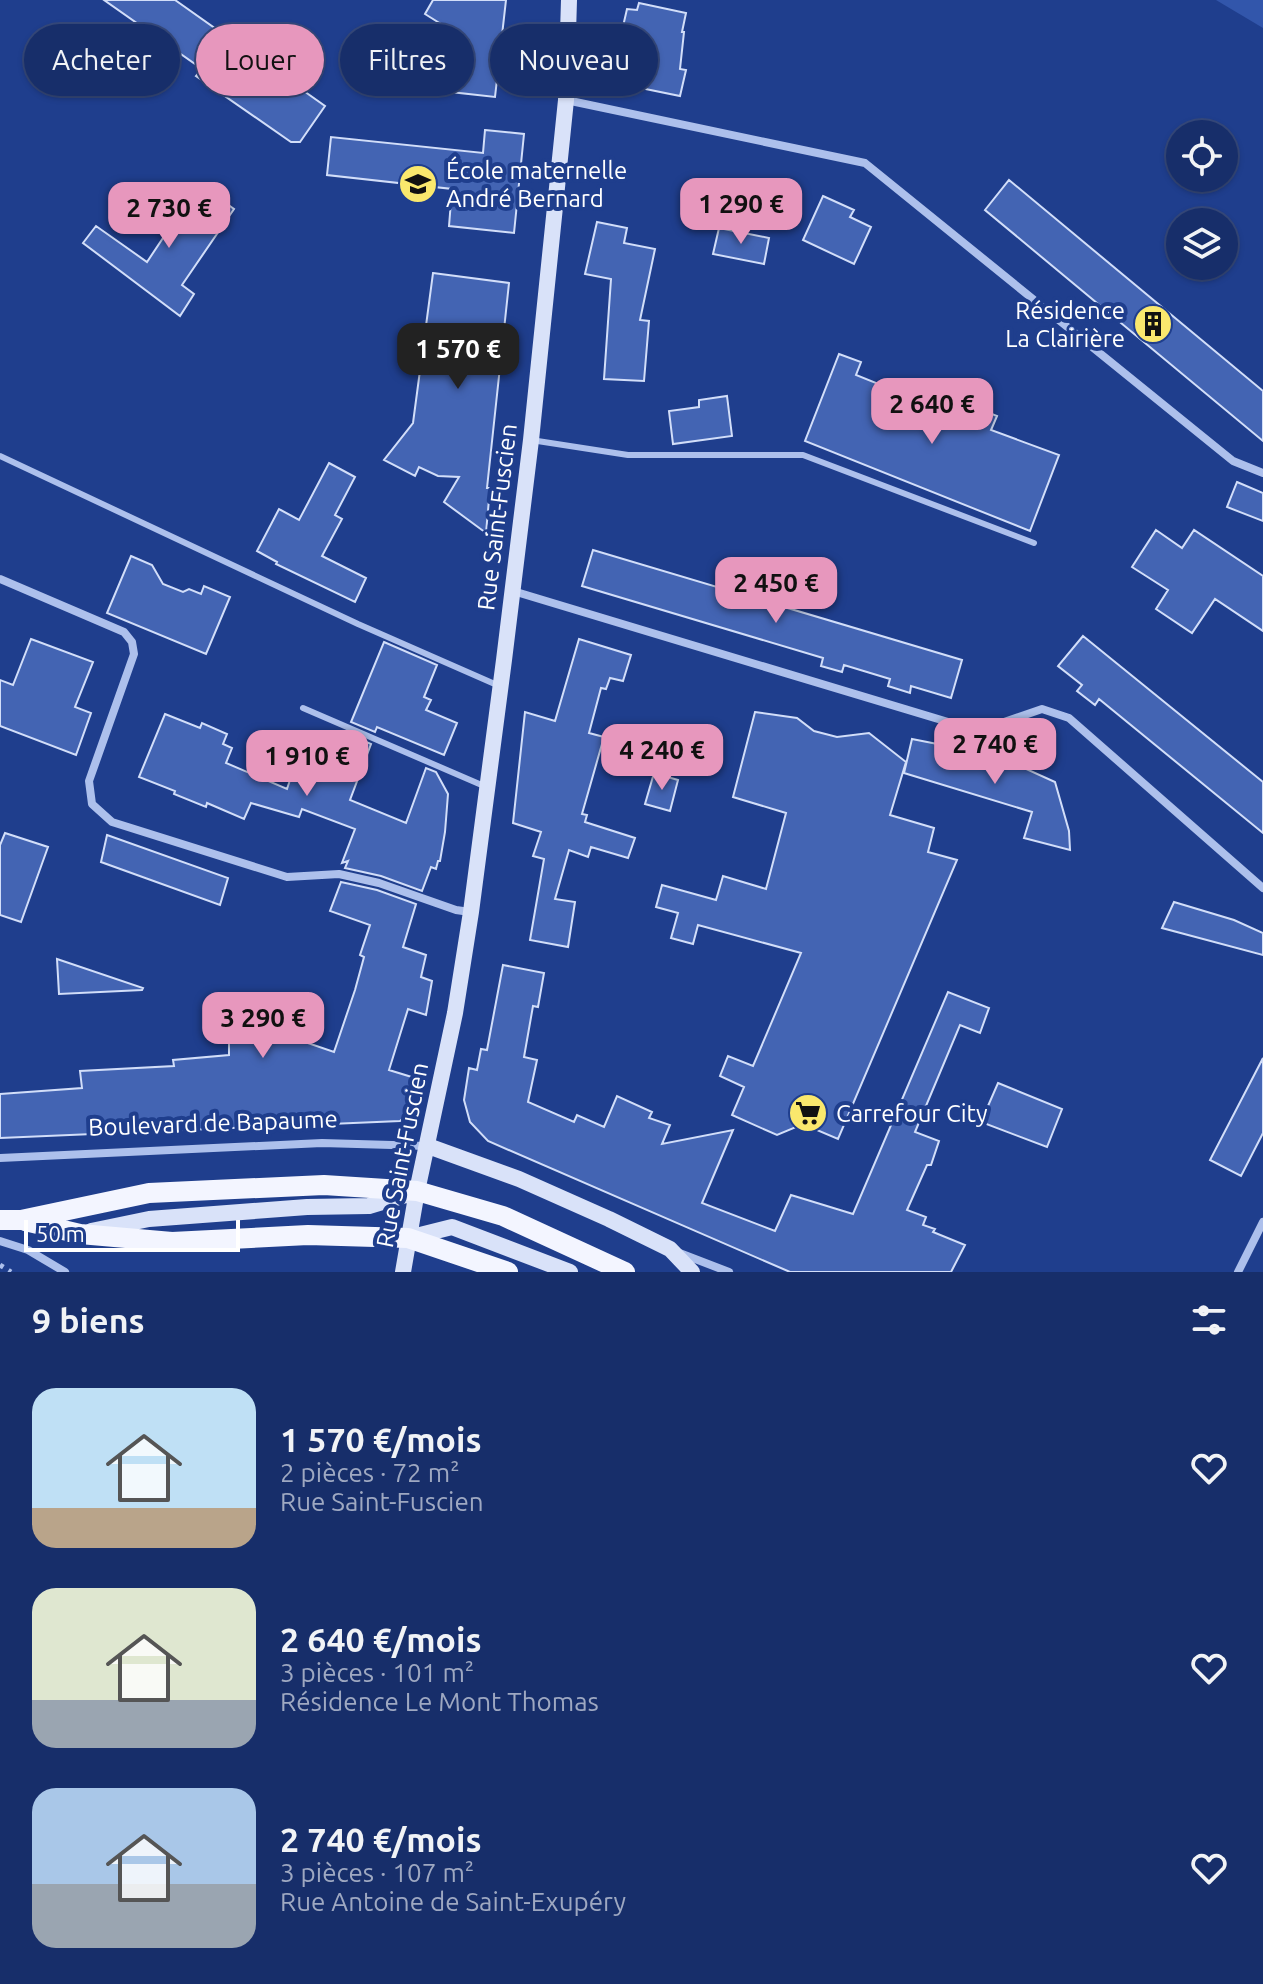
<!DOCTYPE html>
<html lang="fr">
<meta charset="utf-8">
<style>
body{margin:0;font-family:Ubuntu,sans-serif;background:#203670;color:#f1f3f6;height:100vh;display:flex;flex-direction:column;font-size:30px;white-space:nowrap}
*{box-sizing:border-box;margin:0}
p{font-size:26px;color:#9ea8c1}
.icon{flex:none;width:44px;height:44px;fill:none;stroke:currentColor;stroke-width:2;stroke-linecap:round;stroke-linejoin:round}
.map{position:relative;height:1272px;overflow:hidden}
.panel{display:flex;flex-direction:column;background:#172e6a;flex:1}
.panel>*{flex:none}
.top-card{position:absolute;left:24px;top:24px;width:800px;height:72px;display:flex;gap:16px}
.controls{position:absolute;left:1166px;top:120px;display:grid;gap:16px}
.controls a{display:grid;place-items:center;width:72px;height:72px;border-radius:50%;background:#172e6a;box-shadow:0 2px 6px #0004,0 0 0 2px #364a7e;font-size:40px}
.scale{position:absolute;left:24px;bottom:20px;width:216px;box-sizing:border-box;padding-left:8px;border:4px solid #fff;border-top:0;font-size:22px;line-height:28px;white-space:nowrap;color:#fff;-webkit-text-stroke:6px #1f3e8d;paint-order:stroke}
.price{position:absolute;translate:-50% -68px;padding:0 18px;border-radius:16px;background:#e797bd;color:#111;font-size:26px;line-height:52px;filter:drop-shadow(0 2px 4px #0008)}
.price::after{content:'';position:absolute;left:50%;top:48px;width:24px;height:18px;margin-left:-12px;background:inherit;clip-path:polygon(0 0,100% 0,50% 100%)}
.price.current{background:#222;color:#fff}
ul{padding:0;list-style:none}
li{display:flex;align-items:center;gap:24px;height:200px;padding:0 32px}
li span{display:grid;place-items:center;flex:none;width:224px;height:160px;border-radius:24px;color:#555}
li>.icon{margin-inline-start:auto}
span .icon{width:96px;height:96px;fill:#fffc;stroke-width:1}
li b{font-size:34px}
h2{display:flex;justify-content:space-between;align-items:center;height:96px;padding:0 32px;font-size:34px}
.tag{padding:0 28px;border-radius:36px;background:#172e6a;box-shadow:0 2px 6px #0004,0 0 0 2px #364a7e;font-size:28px;line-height:72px}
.tag.current{background:#e797bd;color:#111}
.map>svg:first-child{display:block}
</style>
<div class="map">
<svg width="1263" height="1272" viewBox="0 0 1263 1272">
<rect width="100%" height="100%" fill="#1f3e8d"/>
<path fill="#3256ab" d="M 1216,0 L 1263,0 L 1263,28 Z"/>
<path fill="#4364b3" stroke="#d2def9" stroke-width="2" d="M 104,0 L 175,0 L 325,106 L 300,142 L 291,142 L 196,76 L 202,69 Z
M 433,0 L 506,0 L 495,97 L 451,92 L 457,34 L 425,14 Z
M 639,3 L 686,13 L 682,32 L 684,32 L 680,69 L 686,70 L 680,96 L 621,84 L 623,77 L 612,74 L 627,9 L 637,10 Z
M 485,130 L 524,134 L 514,233 L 449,226 L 452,189 L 327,175 L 331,137 L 483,153 Z
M 1009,180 L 1263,391 L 1263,441 L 985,210 Z
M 199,184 L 234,209 L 182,285 L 194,294 L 180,316 L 83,243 L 96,226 L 147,262 Z
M 823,196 L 854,210 L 850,217 L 871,227 L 854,264 L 803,240 Z
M 597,222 L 627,228 L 624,243 L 655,249 L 640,320 L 649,321 L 644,381 L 604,379 L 611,279 L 585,274 Z
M 719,228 L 769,238 L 764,264 L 713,254 Z
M 433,273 L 509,283 L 487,488 L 490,488 L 486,533 L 444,502 L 459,477 L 438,476 L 419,467 L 415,476 L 384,460 L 413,423 Z
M 839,354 L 861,362 L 856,375 L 950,413 L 955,399 L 997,416 L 991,430 L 1059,455 L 1030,531 L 805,441 Z
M 727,396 L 732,436 L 673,444 L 669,411 L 699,407 L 699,400 Z
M 329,463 L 355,477 L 335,515 L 342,519 L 322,556 L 366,578 L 355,602 L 276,564 L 277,562 L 257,551 L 279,509 L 299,520 Z
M 1237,482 L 1263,493 L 1263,521 L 1227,507 Z
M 1156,530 L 1182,548 L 1194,530 L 1263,576 L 1263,631 L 1215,599 L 1192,633 L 1156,609 L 1168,590 L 1132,567 Z
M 593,550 L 962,660 L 951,698 L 911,686 L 910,693 L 888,686 L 890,679 L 844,665 L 842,672 L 821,666 L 823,658 L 582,586 Z
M 131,556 L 152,565 L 163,584 L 183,592 L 189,589 L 201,594 L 204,586 L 230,597 L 206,654 L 107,613 Z
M 1083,636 L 1263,782 L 1263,833 L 1099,699 L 1095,705 L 1077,691 L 1082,685 L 1058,666 Z
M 31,639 L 93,662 L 75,707 L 91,713 L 76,755 L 0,726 L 0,680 L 13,685 Z
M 579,639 L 631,655 L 623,681 L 610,678 L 606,689 L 601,688 L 589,733 L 604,737 L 582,814 L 587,815 L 585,822 L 635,838 L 628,858 L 591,847 L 588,857 L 569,850 L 555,899 L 575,902 L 568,947 L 530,940 L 544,859 L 533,856 L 541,832 L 513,823 L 525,712 L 555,721 Z
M 384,642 L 437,665 L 424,697 L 431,700 L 426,710 L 457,723 L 444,755 L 377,727 L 375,732 L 351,722 Z
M 755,712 L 797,718 L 814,731 L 837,737 L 869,733 L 906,762 L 890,815 L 934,828 L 928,852 L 957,860 L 838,1139 L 803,1124 L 777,1135 L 732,1115 L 744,1087 L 720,1076 L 728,1056 L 753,1066 L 801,953 L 698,925 L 693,944 L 671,938 L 678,913 L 656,907 L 662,885 L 716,900 L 723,876 L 766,889 L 786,813 L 733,797 Z
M 165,714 L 200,728 L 202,723 L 227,734 L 223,744 L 232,748 L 226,763 L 287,789 L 292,774 L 311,780 L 322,746 L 339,752 L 346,733 L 371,744 L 350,800 L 406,823 L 426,768 L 436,772 L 448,794 L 445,832 L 440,861 L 438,861 L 436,869 L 431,867 L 422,891 L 381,876 L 345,868 L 348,861 L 342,863 L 355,829 L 302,809 L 299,817 L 251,803 L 244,819 L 207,803 L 206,807 L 174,794 L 175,791 L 139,777 Z
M 912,739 L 978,752 L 976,760 L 1013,763 L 1055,782 L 1069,831 L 1070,850 L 1024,838 L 1032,812 L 904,773 Z
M 654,773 L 678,780 L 670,811 L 645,804 Z
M 5,833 L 48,847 L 21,922 L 0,915 L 0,845 Z
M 107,835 L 228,878 L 220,905 L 101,862 Z
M 341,882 L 377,890 L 416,904 L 403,947 L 426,955 L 421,977 L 432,981 L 426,1015 L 408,1009 L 389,1070 L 415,1078 L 408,1114 L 400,1121 L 0,1138 L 0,1094 L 82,1088 L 80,1071 L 174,1066 L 173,1060 L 229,1055 L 229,1016 L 334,1052 L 355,990 L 364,957 L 360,955 L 370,925 L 330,911 Z
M 1174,902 L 1234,920 L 1263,933 L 1263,955 L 1162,928 Z
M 57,959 L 143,988 L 142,990 L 59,994 Z
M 503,965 L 544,973 L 538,1007 L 533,1006 L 524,1057 L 537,1060 L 528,1102 L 574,1122 L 577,1115 L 604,1127 L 617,1096 L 652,1112 L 649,1118 L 670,1125 L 662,1144 L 733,1130 L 702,1203 L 775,1231 L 791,1195 L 853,1214 L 948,992 L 989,1008 L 980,1033 L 960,1025 L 915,1132 L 939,1141 L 931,1165 L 927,1165 L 907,1210 L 926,1217 L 923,1225 L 935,1229 L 933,1232 L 965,1245 L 951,1272 L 790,1272 L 488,1141 L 470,1122 L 464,1100 L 469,1068 L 477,1070 L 481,1049 L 487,1050 Z
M 1263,1058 L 1263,1133 L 1241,1176 L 1210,1160 Z
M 998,1083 L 1062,1109 L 1047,1147 L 981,1122 Z"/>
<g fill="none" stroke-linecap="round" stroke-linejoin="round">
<path stroke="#adc0ec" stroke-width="5" stroke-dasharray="4 6" stroke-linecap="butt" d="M 0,1265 L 11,1272"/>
<path stroke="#adc0ec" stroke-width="6" d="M 531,440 L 628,455 L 803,455 L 1034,543
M 0,456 L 358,624 L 497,685
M 303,708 L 484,786"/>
<path stroke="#adc0ec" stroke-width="8" d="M 566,100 L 865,163 L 1233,461 L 1263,473
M 0,579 L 124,632 L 132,642 L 134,654 L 89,781 L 92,804 L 112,822 L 287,877 L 339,874 L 379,883 L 456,910 L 470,912
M 513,591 L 978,731 L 1042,709 L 1069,718 L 1263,888
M 0,1158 L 322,1143 L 427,1146
M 0,1241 L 28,1250 L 65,1272
M 677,1252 L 729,1272
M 1238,1272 L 1263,1222"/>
<path stroke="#d9e2f9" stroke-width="16" d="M 428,1146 L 519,1179 L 609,1219 L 670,1249 L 692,1272
M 91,1231 L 149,1219 L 307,1207 L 369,1206 L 412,1193
M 408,1238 L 452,1227 L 570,1272
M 403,1272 L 417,1191 L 455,1013 L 471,912 L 504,660 L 531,440 L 566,100 L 569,0"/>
<path stroke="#f3f5ff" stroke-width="20" d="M 0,1220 L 21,1220 L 149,1193 L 324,1185 L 417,1191 L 503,1216 L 625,1272
M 25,1221 L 80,1234 L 172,1242 L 308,1235 L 408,1238 L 508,1272"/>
</g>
<defs>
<symbol id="school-disc" viewBox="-11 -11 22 22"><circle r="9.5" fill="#fae86d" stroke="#1f3e8d"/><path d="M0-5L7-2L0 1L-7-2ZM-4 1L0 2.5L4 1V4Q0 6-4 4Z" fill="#111"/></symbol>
<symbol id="building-disc" viewBox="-11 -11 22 22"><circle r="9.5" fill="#fae86d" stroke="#1f3e8d"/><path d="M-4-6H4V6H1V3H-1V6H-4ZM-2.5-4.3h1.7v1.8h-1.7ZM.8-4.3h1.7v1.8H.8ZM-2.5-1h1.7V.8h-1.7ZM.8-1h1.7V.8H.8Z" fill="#111"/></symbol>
<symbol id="supermarket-disc" viewBox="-11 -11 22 22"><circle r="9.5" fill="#fae86d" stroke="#1f3e8d"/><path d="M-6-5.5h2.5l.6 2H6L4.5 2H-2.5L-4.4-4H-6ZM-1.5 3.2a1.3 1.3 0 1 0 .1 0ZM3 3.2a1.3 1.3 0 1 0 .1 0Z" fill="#111"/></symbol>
</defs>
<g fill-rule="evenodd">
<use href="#school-disc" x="396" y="162" width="44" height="44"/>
<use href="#building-disc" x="1131" y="302" width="44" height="44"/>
<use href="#supermarket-disc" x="786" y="1091" width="44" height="44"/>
</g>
<g text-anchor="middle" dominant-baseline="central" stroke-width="8" stroke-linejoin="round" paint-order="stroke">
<g font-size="24" fill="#fff" stroke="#1f3e8d" text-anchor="start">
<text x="446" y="170">École maternelle<tspan x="446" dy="28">André Bernard</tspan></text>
<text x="1125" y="310" text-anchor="end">Résidence<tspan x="1125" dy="28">La Clairière</tspan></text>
<text x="836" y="1113">Carrefour City</text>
</g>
<g font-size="24" fill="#fff" stroke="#1f3e8d">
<text transform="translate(497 517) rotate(-83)">Rue Saint-Fuscien</text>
<text transform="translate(213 1123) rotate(-2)">Boulevard de Bapaume</text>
<text transform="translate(402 1155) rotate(-79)">Rue Saint-Fuscien</text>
</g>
</g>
</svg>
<div class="controls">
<a><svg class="icon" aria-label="locate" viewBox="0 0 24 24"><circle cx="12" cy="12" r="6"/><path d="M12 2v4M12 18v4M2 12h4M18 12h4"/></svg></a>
<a><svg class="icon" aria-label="layers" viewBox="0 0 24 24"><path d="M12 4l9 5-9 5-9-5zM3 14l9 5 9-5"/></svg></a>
</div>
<div class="scale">50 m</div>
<b class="price" style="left:741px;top:246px">1 290 €</b>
<b class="price" style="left:169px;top:250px">2 730 €</b>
<b class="price current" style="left:458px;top:391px">1 570 €</b>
<b class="price" style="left:932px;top:446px">2 640 €</b>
<b class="price" style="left:776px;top:625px">2 450 €</b>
<b class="price" style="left:995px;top:786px">2 740 €</b>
<b class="price" style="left:662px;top:792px">4 240 €</b>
<b class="price" style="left:307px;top:798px">1 910 €</b>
<b class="price" style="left:263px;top:1060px">3 290 €</b>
<div class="top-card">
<a class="tag">Acheter</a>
<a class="tag current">Louer</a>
<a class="tag">Filtres</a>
<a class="tag">Nouveau</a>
</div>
</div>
<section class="panel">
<h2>9 biens<svg class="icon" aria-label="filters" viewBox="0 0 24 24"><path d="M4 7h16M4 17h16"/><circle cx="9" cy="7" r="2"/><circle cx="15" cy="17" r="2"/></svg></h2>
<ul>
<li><span style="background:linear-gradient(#bfe0f5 75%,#b9a48a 0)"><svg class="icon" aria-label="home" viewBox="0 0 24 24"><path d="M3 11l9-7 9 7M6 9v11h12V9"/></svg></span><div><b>1 570 €/mois</b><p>2 pièces · 72 m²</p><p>Rue Saint-Fuscien</p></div><svg class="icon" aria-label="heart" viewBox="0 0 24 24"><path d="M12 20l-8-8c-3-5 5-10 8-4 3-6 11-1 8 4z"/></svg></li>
<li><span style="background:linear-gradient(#dfe7d0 70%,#9aa5b1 0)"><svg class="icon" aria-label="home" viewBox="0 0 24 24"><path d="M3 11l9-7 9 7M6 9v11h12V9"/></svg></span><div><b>2 640 €/mois</b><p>3 pièces · 101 m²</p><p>Résidence Le Mont Thomas</p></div><svg class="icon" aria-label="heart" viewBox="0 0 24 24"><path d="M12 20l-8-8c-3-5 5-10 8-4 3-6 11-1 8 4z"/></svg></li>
<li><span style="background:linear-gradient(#a9c7e8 60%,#9aa5b1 0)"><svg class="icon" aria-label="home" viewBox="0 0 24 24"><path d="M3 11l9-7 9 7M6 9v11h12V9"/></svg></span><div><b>2 740 €/mois</b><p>3 pièces · 107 m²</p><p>Rue Antoine de Saint-Exupéry</p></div><svg class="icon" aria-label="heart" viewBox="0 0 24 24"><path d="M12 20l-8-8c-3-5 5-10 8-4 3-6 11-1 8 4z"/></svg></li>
</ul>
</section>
